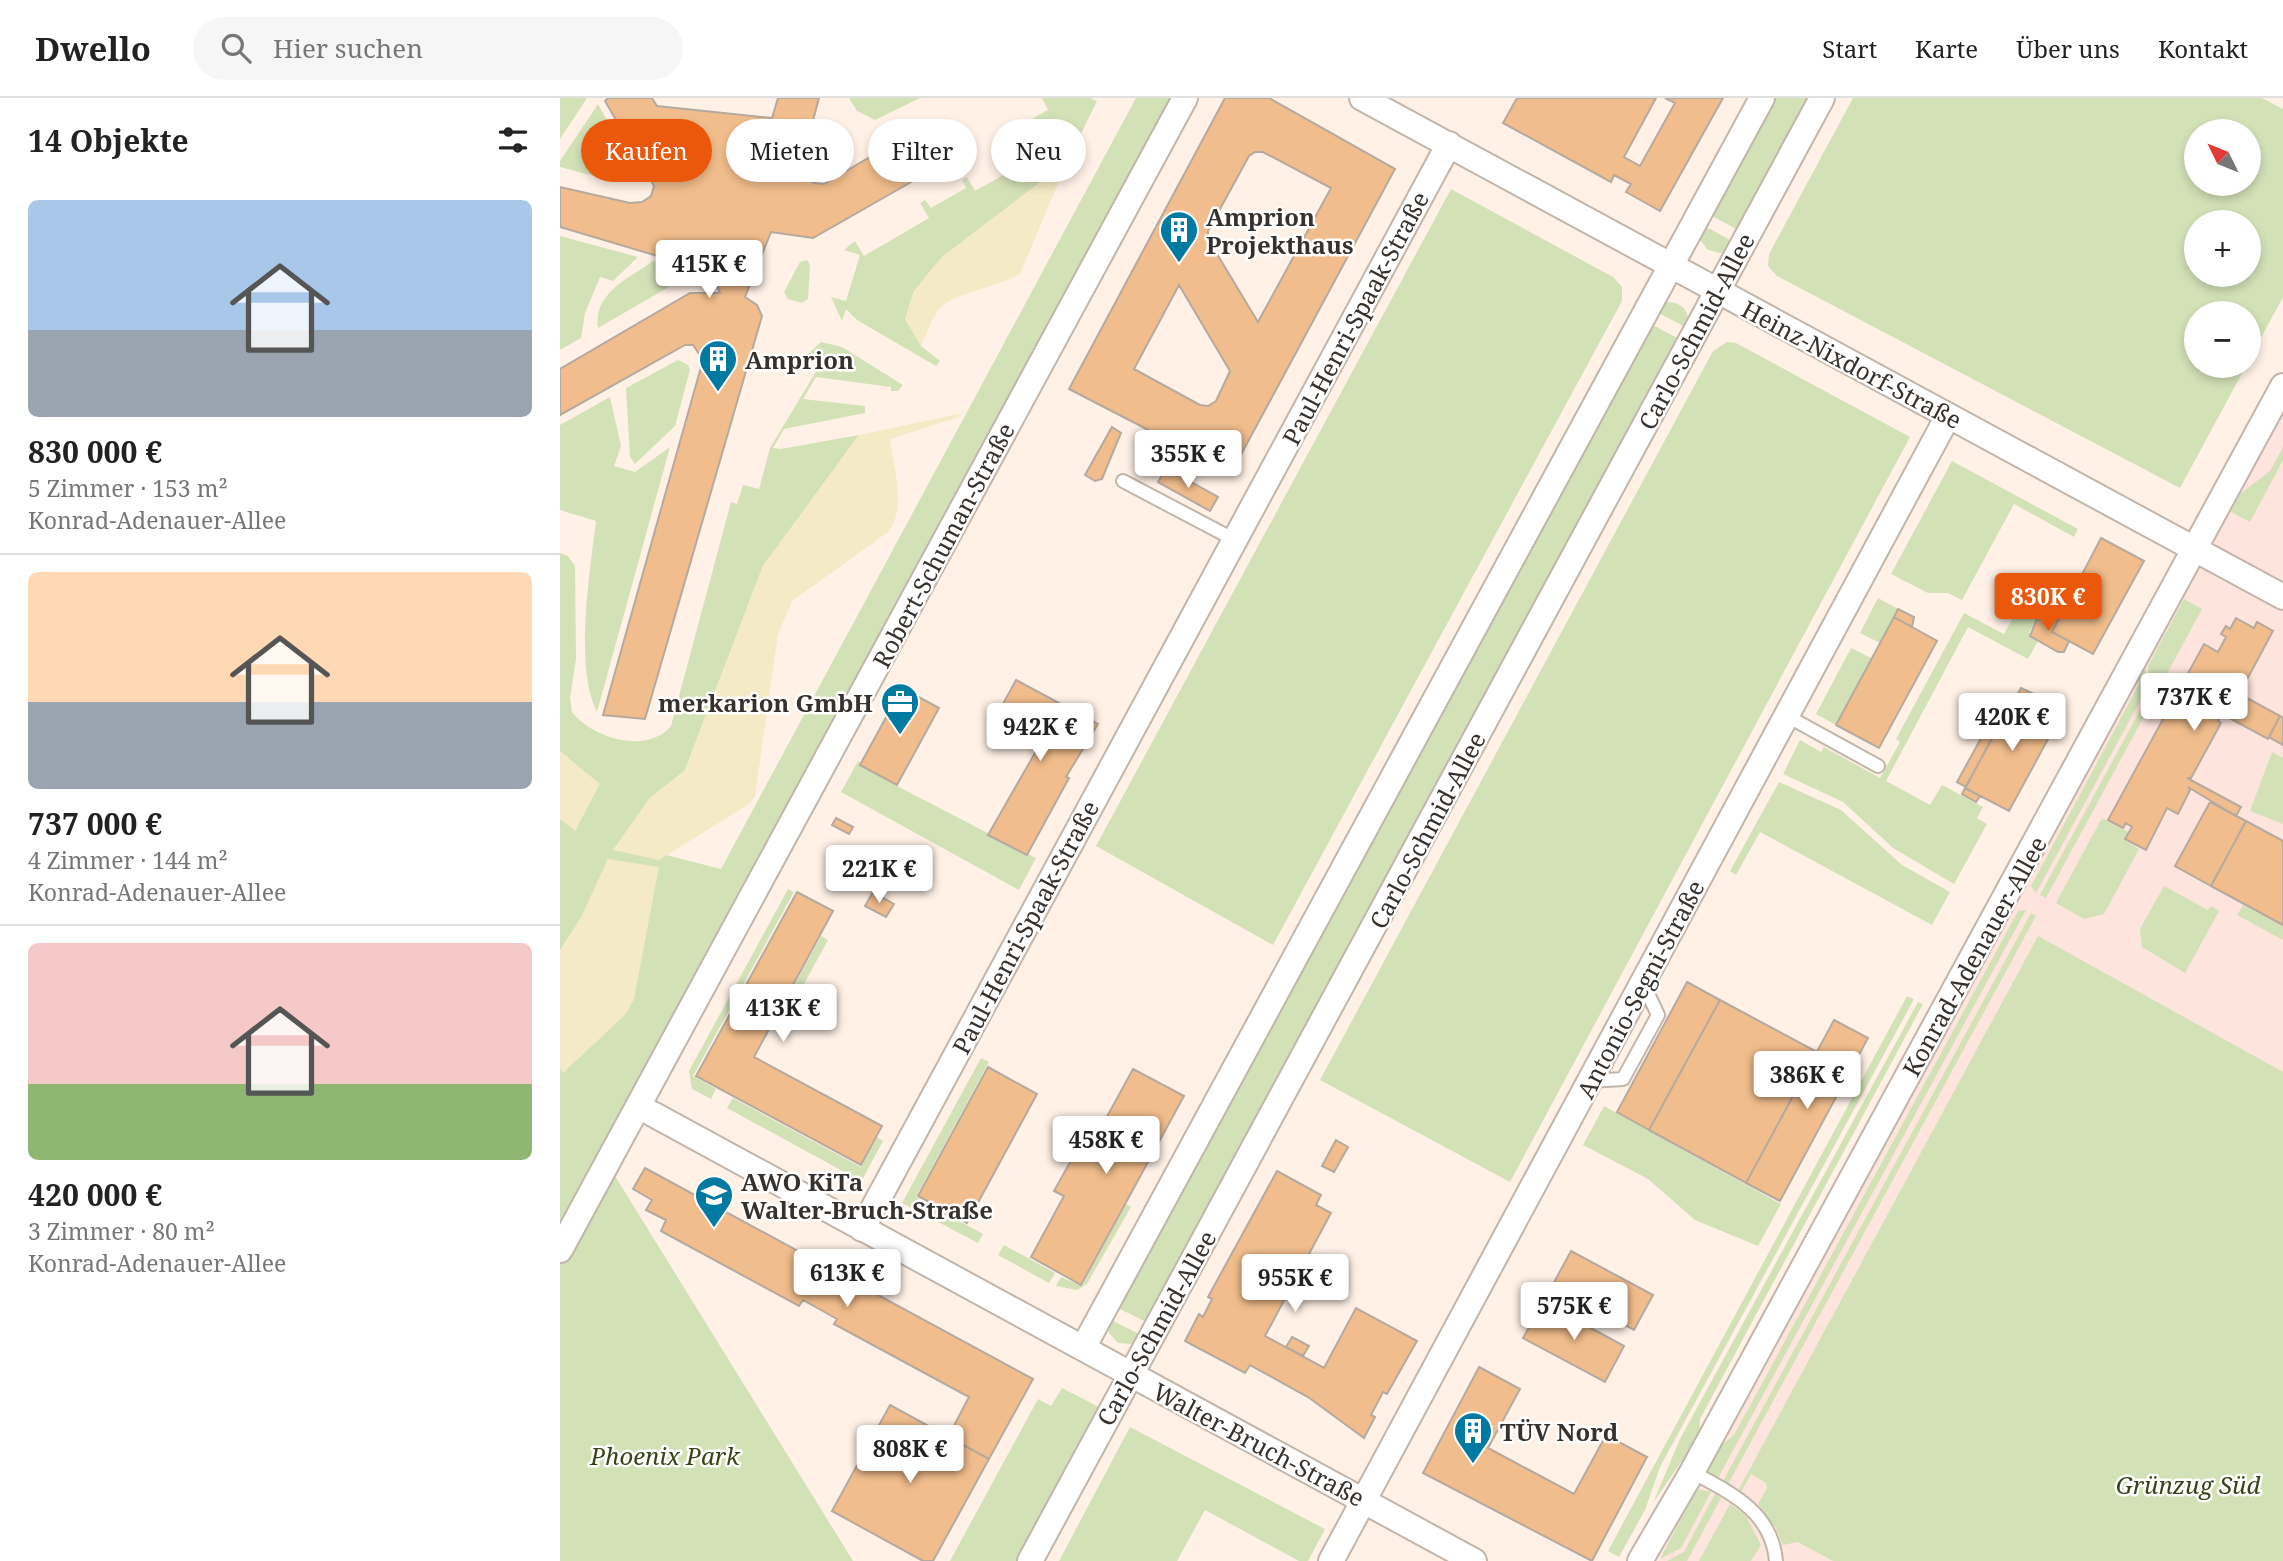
<!DOCTYPE html>
<html lang="de">
<meta charset="utf-8">
<style>
body{margin:0;font-family:"Noto Serif",serif;background:#f6f6f6;color:#222;height:100vh;display:flex;flex-direction:column;font-size:26px;white-space:nowrap}
*{box-sizing:border-box;margin:0}
p{font-size:23px;color:#767676}
.icon{flex:none;width:38px;height:38px;fill:none;stroke:currentColor;stroke-width:2;stroke-linecap:round;stroke-linejoin:round}
.map{position:relative;flex:1;overflow:hidden}
.details{display:flex;flex-direction:column;background:#fff;width:560px}
.details>*{flex:none}
.top-card{position:absolute;left:21px;top:21px;width:665px;height:63px;display:flex;gap:14px}
.needle{width:46px;rotate:313deg}
.fabs{position:absolute;left:1624px;top:21px;display:grid;gap:14px}
.fabs a{display:grid;place-items:center;width:77px;height:77px;border-radius:50%;background:#fff;box-shadow:0 4px 10px #0003;font-size:35px}
.price{position:absolute;translate:-50% -60px;padding:0 16px;border-radius:7px;background:#fff;color:#222;font-size:23px;line-height:46px;filter:drop-shadow(0 2px 4px #0008)}
.price::after{content:'';position:absolute;left:50%;top:42px;width:21px;height:16px;margin-left:-10px;background:inherit;clip-path:polygon(0 0,100% 0,50% 100%)}
.price.on{background:#ea580c;color:#fff}
ul{padding:0;list-style:none}
li{display:grid;align-content:center;gap:14px;height:371px;padding:0 28px}
li+li{border-top:2px solid #e0e0e0}
li span{display:grid;place-items:center;height:217px;border-radius:10px;color:#555}
li>.icon{margin-inline-start:auto}
span .icon{width:126px;height:126px;fill:#fffc;stroke-width:1}
li b{font-size:30px}
h2{display:flex;justify-content:space-between;align-items:center;height:84px;padding:0 28px;font-size:30px}
.chip{padding:0 24px;border-radius:32px;background:#fff;box-shadow:0 4px 10px #0003;font-size:24px;line-height:63px}
.chip.on{background:#ea580c;color:#fff}
header{display:flex;align-items:center;gap:42px;box-sizing:border-box;height:98px;padding:0 35px;background:#fff;border-bottom:2px solid #e0e0e0}
header strong{font-size:33px}
nav{display:flex;gap:38px;margin-inline-start:auto;font-size:24px}
.search{width:490px;height:63px;background:#f6f6f6;display:flex;align-items:center;gap:18px;box-sizing:border-box;padding:0 24px;border-radius:38px;color:#767676;font-size:26px}
main{display:flex;flex:1;min-height:0}
.map>svg:first-child{display:block}
</style>
<header>
<strong>Dwello</strong>
<div class="search"><svg class="icon" aria-label="search" viewBox="0 0 24 24"><circle cx="10" cy="10" r="6"/><path d="M15 15l6 6"/></svg>Hier suchen</div>
<nav><a>Start</a><a>Karte</a><a>Über uns</a><a>Kontakt</a></nav>
</header>
<main>
<section class="details">
<h2>14 Objekte<svg class="icon" aria-label="filters" viewBox="0 0 24 24"><path d="M4 7h16M4 17h16"/><circle cx="9" cy="7" r="2"/><circle cx="15" cy="17" r="2"/></svg></h2>
<ul>
<li><span style="background:linear-gradient(#a9c7e8 60%,#9aa5b1 0)"><svg class="icon" aria-label="home" viewBox="0 0 24 24"><path d="M3 11l9-7 9 7M6 9v11h12V9"/></svg></span><div><b>830 000 €</b><p>5 Zimmer · 153 m²</p><p>Konrad-Adenauer-Allee</p></div></li>
<li><span style="background:linear-gradient(#ffd9b3 60%,#9aa5b1 0)"><svg class="icon" aria-label="home" viewBox="0 0 24 24"><path d="M3 11l9-7 9 7M6 9v11h12V9"/></svg></span><div><b>737 000 €</b><p>4 Zimmer · 144 m²</p><p>Konrad-Adenauer-Allee</p></div></li>
<li><span style="background:linear-gradient(#f6c9c9 65%,#8fb573 0)"><svg class="icon" aria-label="home" viewBox="0 0 24 24"><path d="M3 11l9-7 9 7M6 9v11h12V9"/></svg></span><div><b>420 000 €</b><p>3 Zimmer · 80 m²</p><p>Konrad-Adenauer-Allee</p></div></li>
</ul>
</section>
<div class="map">
<svg width="1723" height="1463" viewBox="0 0 1723 1463">
<rect width="100%" height="100%" fill="#fff1e6"/>
<path fill="#fde4dc" d="M 1723,305 L 1723,1463 L 1098,1463 L 1140,1383 Z"/>
<path fill="#d3e1b7" fill-rule="evenodd" d="M 0,0 L 27,0 L 0,41 Z
M 289,0 L 360,0 L 315,22 L 297,13 Z
M 482,0 L 530,0 L 537,3 L 507,64 L 382,159 L 354,193 L 345,221 L 361,248 L 380,263 L 376,268 L 297,222 L 286,211 L 282,223 L 271,199 L 286,203 L 300,157 L 284,152 L 295,143 L 304,158 L 369,120 L 360,105 L 365,102 L 371,110 L 406,90 L 402,82 L 407,79 L 415,93 L 470,62 L 463,48 L 466,45 L 457,29 L 488,12 Z
M 576,0 L 615,0 L 42,1057 L 293,1463 L 0,1463 L 0,714 L 7,659 L 0,653 L 0,455 L 8,458 L 15,468 L 16,561 L 10,600 L 12,614 C 32,640 87,657 111,628 L 171,404 L 177,406 L 183,387 L 199,391 L 210,350 L 260,267 L 246,258 L 261,244 L 282,249 L 343,287 L 338,293 L 331,293 L 331,289 L 256,279 L 243,301 L 305,308 L 305,315 L 224,331 L 213,350 L 221,351 L 299,337 L 203,468 L 125,672 L 89,701 L 59,745 L 161,771 Z
M 1209,0 L 1252,0 L 1180,133 L 1148,116 Z
M 1293,0 L 1702,0 L 1723,11 L 1723,199 L 1689,262 L 1689,215 L 1636,215 L 1636,268 L 1686,268 L 1620,390 L 1217,178 L 1208,168 L 1209,156 ZM 1689,33 L 1689,86 L 1636,86 L 1636,33 ZM 1689,124 L 1689,177 L 1636,177 L 1636,124 Z
M 38,6 L 69,62 L 52,83 L 0,69 L 0,63 Z
M 891,91 L 1053,179 L 1062,189 L 1062,203 L 713,847 L 536,748 Z
M 1141,126 L 1174,144 L 1161,155 L 1148,152 L 1140,142 Z
M 0,138 L 78,159 L 53,183 L 40,179 L 25,215 L 21,240 L 0,252 Z
M 247,162 L 250,167 L 248,201 L 242,205 L 228,201 L 224,194 L 240,164 Z
M 93,163 L 100,164 L 109,186 L 107,190 L 38,230 C 33,195 68,181 93,163 Z
M 1107,204 C 1124,204 1131,215 1127,230 L 1095,213 Z
M 1089,225 L 1121,242 L 588,1225 L 556,1209 Z
M 1167,244 L 1176,245 L 1350,339 L 950,1084 L 760,982 L 1153,253 Z
M 118,262 L 128,267 L 130,272 L 115,328 L 75,366 L 70,359 L 66,290 Z
M 50,299 L 61,348 L 54,368 L 75,374 L 110,349 L 37,614 C 14,570 30,473 36,423 L 0,412 L 0,327 Z
M 1723,349 L 1723,362 L 1690,424 L 1671,414 L 1680,396 L 1710,373 Z
M 1392,363 L 1518,431 L 1514,439 L 1454,406 L 1402,502 L 1388,495 L 1368,495 L 1331,476 Z
M 1496,486 L 1500,488 L 1487,514 L 1480,513 L 1469,535 L 1478,543 L 1468,561 L 1408,529 L 1326,683 L 1370,707 L 1382,687 L 1423,709 L 1417,720 L 1427,726 L 1394,786 L 1333,750 L 1283,704 L 1223,676 L 1240,642 L 1261,654 L 1264,649 L 1320,680 L 1340,644 L 1336,641 L 1404,515 L 1444,536 L 1467,493 L 1486,493 L 1488,490 L 1493,492 Z
M 1318,500 L 1338,511 L 1320,545 L 1300,535 Z
M 1624,501 L 1642,511 L 1486,800 L 1480,797 L 1590,594 L 1588,568 Z
M 1291,550 L 1311,560 L 1276,627 L 1256,616 Z
M 1585,562 L 1586,592 L 1476,795 L 1471,788 L 1579,586 L 1578,575 Z
M 1712,654 L 1723,660 L 1723,726 L 1690,713 Z
M 298,663 L 339,689 L 476,760 L 459,792 L 281,694 Z
M 1219,684 L 1281,712 L 1342,767 L 1390,794 L 1372,827 L 1200,734 L 1176,777 L 1170,773 Z
M 1542,720 L 1568,734 L 1564,742 L 1579,751 L 1544,816 L 1524,821 L 1496,805 Z
M 1604,788 L 1648,812 L 1651,808 L 1659,813 L 1625,875 L 1582,849 L 1580,831 Z
M 228,791 L 234,794 L 133,978 L 156,991 L 151,1001 L 132,991 L 129,973 Z
M 1683,807 L 1723,828 L 1723,842 L 1677,817 Z
M 1466,812 L 1157,1382 L 1147,1373 L 1158,1350 L 1174,1337 L 1458,813 Z
M 1471,815 L 1476,818 L 1167,1388 L 1162,1385 Z
M 261,838 L 268,842 L 233,906 L 226,903 Z
M 1478,838 L 1723,974 L 1723,1463 L 1273,1463 L 1238,1444 L 1223,1447 L 1216,1430 L 1198,1406 L 1207,1390 L 1206,1385 L 1191,1376 L 1181,1394 L 1178,1393 Z
M 1347,898 L 1354,901 L 1100,1369 L 1085,1412 L 1059,1459 L 1048,1453 Z
M 1358,904 L 1363,906 L 1140,1321 L 1139,1338 L 1093,1405 L 1120,1341 Z
M 421,960 L 429,964 L 356,1099 L 423,1136 L 418,1145 L 342,1105 Z
M 173,1000 L 301,1069 L 317,1039 L 323,1043 L 302,1082 L 299,1082 L 167,1010 Z
M 1044,1008 L 1221,1106 L 1198,1148 L 1135,1122 L 1088,1081 L 1023,1047 Z
M 566,1106 L 571,1109 L 527,1186 L 517,1192 L 496,1188 L 501,1179 L 522,1188 Z
M 444,1147 L 495,1175 L 489,1185 L 438,1157 Z
M 549,1221 L 581,1237 L 571,1246 L 558,1245 L 549,1235 Z
M 502,1290 L 541,1310 L 458,1463 L 390,1463 L 478,1301 L 491,1308 Z
M 570,1329 L 765,1431 L 748,1463 L 739,1463 L 645,1412 L 617,1463 L 499,1463 Z
M 1137,1391 L 1151,1394 L 1121,1450 L 1100,1461 Z
M 1155,1396 L 1161,1400 L 1127,1463 L 1107,1463 L 1124,1454 Z
M 1170,1406 L 1186,1418 L 1201,1447 L 1191,1463 L 1139,1463 Z"/>
<path fill="#f4eac5" d="M 507,64 L 460,176 C 439,189 393,194 378,212 C 371,222 366,237 361,248 L 345,221 L 354,193 L 382,159 Z
M 399,316 L 399,319 L 330,341 C 333,372 348,408 328,434 L 232,503 L 218,536 L 195,698 L 189,706 L 99,762 L 53,752 L 89,701 L 125,672 L 203,468 L 299,337 Z
M 0,653 L 40,686 L 15,733 L 0,721 Z
M 48,761 L 99,769 L 74,901 L 66,916 L 3,975 L 0,970 L 0,852 L 21,819 Z"/>
<path fill="#f1bd8c" stroke="#b6a99e" stroke-width="2" fill-rule="evenodd" d="M 48,0 L 92,0 L 97,8 L 212,20 L 218,0 L 259,0 L 241,67 L 245,80 L 254,85 L 264,86 L 369,24 L 395,59 L 253,140 L 211,134 L 185,199 L 197,207 L 202,218 L 85,621 L 43,617 L 143,262 L 133,247 L 125,247 L 0,317 L 0,271 L 130,195 L 160,195 L 140,151 L 121,165 L 0,129 L 0,89 L 70,105 L 82,104 L 91,98 L 94,88 L 45,3 Z
M 665,0 L 709,0 L 835,71 L 677,364 L 664,371 L 509,291 ZM 695,54 L 703,54 L 771,90 L 698,224 L 648,141 L 648,133 L 689,58 ZM 619,187 L 670,273 L 656,303 L 648,308 L 640,307 L 574,271 Z
M 957,0 L 1096,0 L 1064,59 L 1080,68 L 1115,5 L 1105,0 L 1163,0 L 1100,113 L 1066,94 L 1071,86 L 1054,77 L 1051,84 L 943,25 Z
M 552,329 L 561,335 L 542,381 L 535,383 L 525,377 Z
M 606,370 L 658,399 L 650,413 L 598,384 Z
M 1541,440 L 1584,463 L 1533,556 L 1492,534 Z
M 1338,511 L 1354,519 L 1352,529 L 1334,519 Z
M 1480,513 L 1499,520 L 1492,534 L 1509,543 L 1504,554 L 1498,554 L 1470,538 Z
M 1334,519 L 1377,543 L 1319,650 L 1276,627 Z
M 1676,520 L 1694,530 L 1697,524 L 1713,533 L 1685,585 L 1680,582 L 1674,593 L 1720,618 L 1708,641 L 1662,616 L 1658,623 L 1661,625 L 1631,680 L 1627,680 L 1681,709 L 1676,718 L 1628,689 L 1630,692 L 1618,716 L 1607,710 L 1586,752 L 1565,741 L 1572,729 L 1566,725 L 1563,730 L 1548,722 L 1644,546 L 1658,554 L 1666,539 L 1661,536 L 1666,528 L 1670,531 Z
M 456,582 L 538,626 L 506,679 L 509,680 L 467,757 L 428,737 L 483,641 L 437,617 Z
M 342,590 L 379,610 L 337,687 L 300,667 Z
M 1461,590 L 1480,599 L 1476,607 L 1457,597 Z
M 1456,597 L 1500,619 L 1449,713 L 1405,690 Z
M 1720,618 L 1723,620 L 1723,647 L 1709,639 Z
M 1425,633 L 1433,638 L 1406,689 L 1397,684 Z
M 1405,690 L 1420,698 L 1416,704 L 1402,696 Z
M 1650,704 L 1686,723 L 1651,788 L 1615,768 Z
M 276,720 L 293,729 L 289,736 L 272,727 Z
M 1686,723 L 1723,743 L 1723,827 L 1651,788 Z
M 237,794 L 273,813 L 194,959 L 322,1028 L 301,1067 L 136,978 Z
M 313,794 L 334,806 L 326,819 L 305,808 Z
M 1127,884 L 1160,902 L 1089,1032 L 1057,1014 Z
M 1160,902 L 1257,954 L 1186,1085 L 1089,1032 Z
M 1274,922 L 1308,940 L 1220,1103 L 1186,1085 Z
M 428,969 L 477,996 L 407,1125 L 358,1098 Z
M 573,971 L 624,998 L 521,1187 L 471,1159 L 504,1098 L 494,1093 L 523,1041 L 532,1046 Z
M 776,1042 L 788,1049 L 774,1074 L 762,1068 Z
M 85,1070 L 262,1166 L 259,1170 L 293,1189 L 296,1185 L 473,1281 L 429,1361 L 388,1339 L 409,1299 L 274,1226 L 277,1221 L 243,1202 L 239,1208 L 101,1133 L 106,1122 L 86,1112 L 92,1102 L 73,1091 Z
M 717,1073 L 761,1097 L 756,1107 L 771,1115 L 705,1238 L 764,1270 L 796,1210 L 857,1243 L 827,1296 L 823,1294 L 811,1317 L 815,1319 L 804,1340 L 748,1299 L 690,1267 L 685,1275 L 625,1243 L 639,1216 L 643,1219 L 652,1201 L 648,1199 Z
M 1011,1153 L 1093,1197 L 1074,1232 L 992,1188 Z
M 983,1204 L 1064,1248 L 1045,1284 L 963,1240 Z
M 732,1239 L 749,1248 L 743,1258 L 726,1249 Z
M 919,1269 L 960,1291 L 928,1350 L 1014,1396 L 1046,1337 L 1087,1359 L 1032,1463 L 863,1375 Z
M 330,1307 L 429,1361 L 373,1463 L 363,1463 L 272,1413 Z"/>
<g fill="none" stroke-linecap="round" stroke-linejoin="round">
<defs>
<path id="lane" d="M 563,383 L 675,442
M 1227,618 L 1318,668
M 1030,983 L 1063,981 L 1098,917 L 1083,885
M 1132,1374 C 1171,1395 1212,1414 1216,1463"/>
<path id="street" d="M 802,0 L 1723,499
M 78,1008 L 914,1463
M 302,1131 L 889,46
M 0,1152 L 625,0
M 523,1250 L 1202,0
M 470,1463 L 1262,0
M 771,1463 L 1388,318
M 1080,1463 L 1132,1374 L 1723,288"/>
</defs>
<use href="#lane" stroke="#c2b5aa" stroke-width="16"/>
<use href="#street" stroke="#c2b5aa" stroke-width="28"/>
<use href="#lane" stroke="#fff" stroke-width="12"/>
<use href="#street" stroke="#fff" stroke-width="24"/>
</g>
<defs>
<symbol id="building-pin" viewBox="-11 -11 22 30"><path d="M0 17L-7.5 6A9.5 9.5 0 1 1 7.5 6Z" fill="#017aa2" stroke="#fff"/><path d="M-4-6H4V6H1V3H-1V6H-4ZM-2.5-4.3h1.7v1.8h-1.7ZM.8-4.3h1.7v1.8H.8ZM-2.5-1h1.7V.8h-1.7ZM.8-1h1.7V.8H.8Z" fill="#fff"/></symbol>
<symbol id="office-pin" viewBox="-11 -11 22 30"><path d="M0 17L-7.5 6A9.5 9.5 0 1 1 7.5 6Z" fill="#017aa2" stroke="#fff"/><path d="M-6-3h4V-5.5h4V-3h4V5H-6ZM-1-4.5V-3h2v-1.5ZM-6 0V1H6V0Z" fill="#fff"/></symbol>
<symbol id="school-pin" viewBox="-11 -11 22 30"><path d="M0 17L-7.5 6A9.5 9.5 0 1 1 7.5 6Z" fill="#017aa2" stroke="#fff"/><path d="M0-5L7-2L0 1L-7-2ZM-4 1L0 2.5L4 1V4Q0 6-4 4Z" fill="#fff"/></symbol>
</defs>
<g fill-rule="evenodd">
<use href="#building-pin" x="597" y="110" width="44" height="60"/>
<use href="#building-pin" x="136" y="239" width="44" height="60"/>
<use href="#office-pin" x="318" y="582" width="44" height="60"/>
<use href="#school-pin" x="132" y="1075" width="44" height="60"/>
<use href="#building-pin" x="891" y="1311" width="44" height="60"/>
</g>
<g text-anchor="middle" dominant-baseline="central" stroke-width="5" stroke-linejoin="round" paint-order="stroke">
<g font-size="24" font-weight="bold" fill="#36312d" stroke="#fff" text-anchor="start">
<text x="646" y="118">Amprion<tspan x="646" dy="28">Projekthaus</tspan></text>
<text x="185" y="261">Amprion</text>
<text x="313" y="604" text-anchor="end">merkarion GmbH</text>
<text x="181" y="1083">AWO KiTa<tspan x="181" dy="28">Walter-Bruch-Straße</tspan></text>
<text x="940" y="1333">TÜV Nord</text>
</g>
<g font-size="24" fill="#36312d" stroke="#fff">
<text transform="translate(795 220) rotate(-62)">Paul-Henri-Spaak-Straße</text>
<text transform="translate(1136 233) rotate(-62)">Carlo-Schmid-Allee</text>
<text transform="translate(1292 266) rotate(28)">Heinz-Nixdorf-Straße</text>
<text transform="translate(383 447) rotate(-62)">Robert-Schuman-Straße</text>
<text transform="translate(867 732) rotate(-62)">Carlo-Schmid-Allee</text>
<text transform="translate(465 829) rotate(-62)">Paul-Henri-Spaak-Straße</text>
<text transform="translate(1414 858) rotate(-61)">Konrad-Adenauer-Allee</text>
<text transform="translate(1080 891) rotate(-62)">Antonio-Segni-Straße</text>
<text transform="translate(596 1230) rotate(-61)">Carlo-Schmid-Allee</text>
<text transform="translate(699 1346) rotate(28)">Walter-Bruch-Straße</text>
</g>
<g font-size="24" font-style="italic" fill="#384416" stroke="#fff">
<text x="105" y="1357">Phoenix Park</text>
<text x="1628" y="1386">Grünzug Süd</text>
</g>
</g>
</svg>
<div class="fabs">
<a><svg class="needle" viewBox="-14 -14 28 28"><path d="M0-13l5 13h-10z" fill="#e53935"/><path d="M0 13l5-13h-10z" fill="#767676"/></svg></a>
<a>+</a>
<a>−</a>
</div>
<b class="price" style="left:149px;top:202px">415K €</b>
<b class="price" style="left:628px;top:392px">355K €</b>
<b class="price on" style="left:1488px;top:535px">830K €</b>
<b class="price" style="left:1634px;top:635px">737K €</b>
<b class="price" style="left:1452px;top:655px">420K €</b>
<b class="price" style="left:480px;top:665px">942K €</b>
<b class="price" style="left:319px;top:807px">221K €</b>
<b class="price" style="left:223px;top:946px">413K €</b>
<b class="price" style="left:1247px;top:1013px">386K €</b>
<b class="price" style="left:546px;top:1078px">458K €</b>
<b class="price" style="left:287px;top:1211px">613K €</b>
<b class="price" style="left:735px;top:1216px">955K €</b>
<b class="price" style="left:1014px;top:1244px">575K €</b>
<b class="price" style="left:350px;top:1387px">808K €</b>
<div class="top-card">
<a class="chip on">Kaufen</a>
<a class="chip">Mieten</a>
<a class="chip">Filter</a>
<a class="chip">Neu</a>
</div>
</div>
</main>
